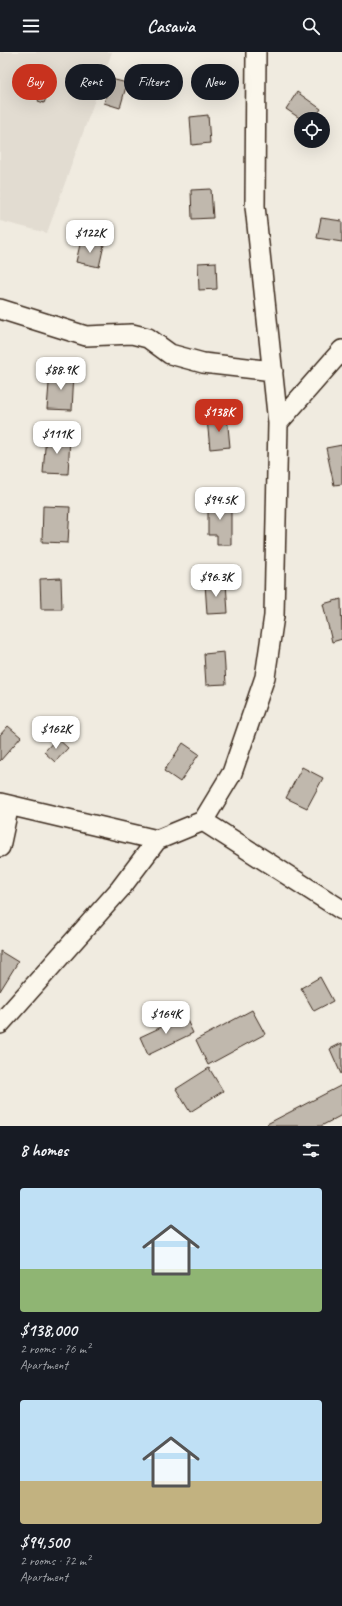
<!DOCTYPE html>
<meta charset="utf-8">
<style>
body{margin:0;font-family:Caveat,sans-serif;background:#20242c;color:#f1f3f6;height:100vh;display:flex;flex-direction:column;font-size:15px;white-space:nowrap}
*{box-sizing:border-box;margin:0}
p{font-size:13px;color:#9ea1a6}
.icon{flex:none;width:22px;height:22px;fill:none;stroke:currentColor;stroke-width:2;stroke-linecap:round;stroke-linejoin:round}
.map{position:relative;height:1074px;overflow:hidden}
.details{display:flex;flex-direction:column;background:#171b24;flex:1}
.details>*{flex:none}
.banner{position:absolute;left:12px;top:12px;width:318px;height:36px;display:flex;gap:8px}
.fabs{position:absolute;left:294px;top:60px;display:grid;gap:8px}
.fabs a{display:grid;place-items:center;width:36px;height:36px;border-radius:50%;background:#171b24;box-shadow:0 4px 16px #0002;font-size:20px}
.price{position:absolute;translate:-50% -34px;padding:0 9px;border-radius:8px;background:#fff;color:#222;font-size:13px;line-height:26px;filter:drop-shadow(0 1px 2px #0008)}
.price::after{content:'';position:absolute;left:50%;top:24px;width:12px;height:9px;margin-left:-6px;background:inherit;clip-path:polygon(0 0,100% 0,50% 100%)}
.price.on{background:#c8321e;color:#fff}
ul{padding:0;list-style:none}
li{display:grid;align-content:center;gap:8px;height:212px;padding:0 20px}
li span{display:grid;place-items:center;height:124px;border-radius:4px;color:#555}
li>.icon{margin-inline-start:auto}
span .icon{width:72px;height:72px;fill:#fffc;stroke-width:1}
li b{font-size:17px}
h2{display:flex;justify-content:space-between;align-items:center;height:48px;padding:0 20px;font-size:17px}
.tag{padding:0 14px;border-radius:18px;background:#171b24;box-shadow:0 4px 16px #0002;font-size:14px;line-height:36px}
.tag.on{background:#c8321e;color:#fff}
header{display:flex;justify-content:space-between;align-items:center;height:52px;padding:0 20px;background:#171b24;font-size:18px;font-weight:800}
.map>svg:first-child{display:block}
</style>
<header><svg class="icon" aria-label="menu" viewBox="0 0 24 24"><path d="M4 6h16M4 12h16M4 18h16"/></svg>Casavia<svg class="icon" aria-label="search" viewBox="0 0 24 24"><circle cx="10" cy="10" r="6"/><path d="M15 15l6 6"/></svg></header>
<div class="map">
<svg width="342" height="1074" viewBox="0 0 342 1074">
<rect width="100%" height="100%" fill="#f0ebe0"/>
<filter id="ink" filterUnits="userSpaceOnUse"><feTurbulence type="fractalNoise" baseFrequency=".025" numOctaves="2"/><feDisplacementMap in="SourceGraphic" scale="8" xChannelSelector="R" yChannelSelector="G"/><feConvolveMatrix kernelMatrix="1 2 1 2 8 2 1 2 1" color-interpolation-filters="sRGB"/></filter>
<g filter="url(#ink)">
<path fill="#e2dcd1" d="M 0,0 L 112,0 L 47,181 L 0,169 Z"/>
<path fill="#c0b8ad" stroke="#3b2a1e" d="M 111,27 L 127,31 L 120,56 L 104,51 Z
M 43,37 L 49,39 L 44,51 L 38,49 Z
M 297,40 L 321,57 L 314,67 L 301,67 L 286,57 Z
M 208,63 L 210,91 L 192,93 L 190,65 Z
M 211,137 L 213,166 L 192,167 L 191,138 Z
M 321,166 L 342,169 L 342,190 L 317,186 Z
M 81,188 L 104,193 L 99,215 L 76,210 Z
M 216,210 L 217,237 L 199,238 L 198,211 Z
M 50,319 L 74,320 L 72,358 L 47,357 Z
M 227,364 L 230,395 L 210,397 L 207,367 Z
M 46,383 L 70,385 L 68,422 L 43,421 Z
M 342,393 L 342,432 L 334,433 L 326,396 Z
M 208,449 L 231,449 L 231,493 L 217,493 L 217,483 L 208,483 Z
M 43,454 L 70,455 L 68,491 L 42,490 Z
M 61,526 L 62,557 L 41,557 L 40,527 Z
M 226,530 L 228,561 L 207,562 L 205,531 Z
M 341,547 L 342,587 L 332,590 L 323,552 Z
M 224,600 L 226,632 L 206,633 L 204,602 Z
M 8,674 L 21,685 L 0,709 L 0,683 Z
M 57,686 L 68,696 L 55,710 L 44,700 Z
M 183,691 L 199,702 L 180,730 L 164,719 Z
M 302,715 L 323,726 L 307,756 L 286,746 Z
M 0,899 L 18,910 L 0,939 Z
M 320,925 L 333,949 L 314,959 L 301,936 Z
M 252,958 L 265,982 L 208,1013 L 196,988 Z
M 185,964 L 193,981 L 148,1003 L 140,985 Z
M 342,991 L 342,1021 L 341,1022 L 330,997 Z
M 209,1016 L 223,1039 L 190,1060 L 176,1037 Z
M 342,1033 L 342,1063 L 321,1074 L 268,1074 L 267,1072 Z"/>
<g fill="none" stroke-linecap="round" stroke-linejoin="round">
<defs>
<path id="street" d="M 256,0 L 255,154 L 278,371
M 0,257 L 86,284 L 132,282 L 148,286 L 170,302 L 203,311 L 273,319
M 0,751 L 157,788
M 203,769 L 342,858
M 0,795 L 9,753
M 0,972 L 120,837 L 157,788 L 203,769 L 232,721 L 265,625 L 274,564 L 278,371 L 342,298"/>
</defs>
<use href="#street" stroke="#3b2a1e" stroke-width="22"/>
<use href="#street" stroke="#fbf7ec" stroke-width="19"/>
</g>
</g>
</svg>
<div class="fabs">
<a><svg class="icon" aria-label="locate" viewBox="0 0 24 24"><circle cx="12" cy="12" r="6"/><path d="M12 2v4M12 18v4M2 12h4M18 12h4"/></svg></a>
</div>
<b class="price" style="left:90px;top:202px">$122K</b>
<b class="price" style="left:61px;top:339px">$88.9K</b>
<b class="price on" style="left:219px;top:381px">$138K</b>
<b class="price" style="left:57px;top:403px">$111K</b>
<b class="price" style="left:220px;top:469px">$94.5K</b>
<b class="price" style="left:216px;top:546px">$96.3K</b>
<b class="price" style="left:56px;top:698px">$162K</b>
<b class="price" style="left:166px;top:983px">$164K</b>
<div class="banner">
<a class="tag on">Buy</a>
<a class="tag">Rent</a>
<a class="tag">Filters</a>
<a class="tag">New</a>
</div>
</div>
<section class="details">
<h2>8 homes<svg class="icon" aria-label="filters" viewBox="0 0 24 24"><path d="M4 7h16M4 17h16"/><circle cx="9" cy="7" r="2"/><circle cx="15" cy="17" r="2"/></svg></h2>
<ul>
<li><span style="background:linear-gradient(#bfe0f5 65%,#8fb573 0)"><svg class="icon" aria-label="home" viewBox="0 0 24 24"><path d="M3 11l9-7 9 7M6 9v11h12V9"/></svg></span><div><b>$138,000</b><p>2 rooms · 76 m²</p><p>Apartment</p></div></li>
<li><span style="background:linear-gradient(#bfe0f5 65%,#c2b280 0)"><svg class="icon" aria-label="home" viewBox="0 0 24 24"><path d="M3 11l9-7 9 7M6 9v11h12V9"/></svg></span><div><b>$94,500</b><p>2 rooms · 72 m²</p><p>Apartment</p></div></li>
</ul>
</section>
